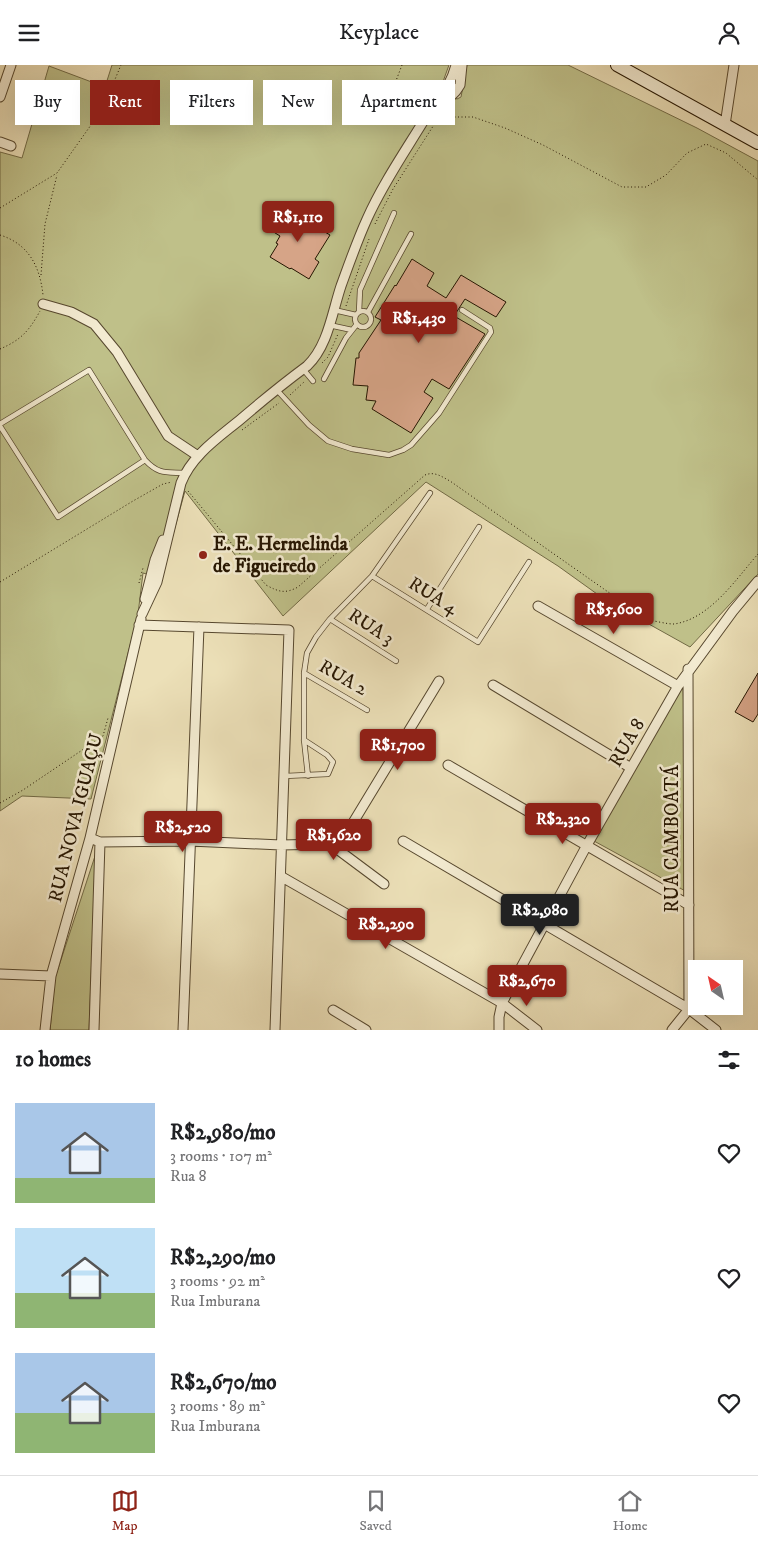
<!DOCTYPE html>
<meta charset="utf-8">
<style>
body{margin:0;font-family:"IM FELL DW Pica",serif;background:#f2f2f2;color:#202124;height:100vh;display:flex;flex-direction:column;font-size:19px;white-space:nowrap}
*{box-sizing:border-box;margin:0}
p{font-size:16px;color:#757577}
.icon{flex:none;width:28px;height:28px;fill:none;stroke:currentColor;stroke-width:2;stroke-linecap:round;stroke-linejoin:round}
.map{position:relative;height:965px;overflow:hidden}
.sheet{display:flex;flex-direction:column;background:#fff;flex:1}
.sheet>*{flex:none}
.banner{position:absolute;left:15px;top:15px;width:500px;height:45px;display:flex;gap:10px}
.needle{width:32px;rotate:326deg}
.controls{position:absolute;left:688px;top:895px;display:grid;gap:10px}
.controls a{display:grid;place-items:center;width:55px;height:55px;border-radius:0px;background:#fff;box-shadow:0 5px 20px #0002;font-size:25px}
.price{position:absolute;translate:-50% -42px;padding:0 11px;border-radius:5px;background:#8f2418;color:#fff;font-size:16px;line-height:32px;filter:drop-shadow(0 1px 2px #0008)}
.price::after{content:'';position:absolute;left:50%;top:30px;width:15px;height:11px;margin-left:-8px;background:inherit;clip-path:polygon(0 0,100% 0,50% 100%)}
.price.current{background:#222;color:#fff}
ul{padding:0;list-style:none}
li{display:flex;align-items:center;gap:15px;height:125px;padding:0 15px}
li span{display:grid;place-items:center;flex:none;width:140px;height:100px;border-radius:0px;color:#555}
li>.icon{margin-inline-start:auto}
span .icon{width:60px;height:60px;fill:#fffc;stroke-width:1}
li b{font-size:21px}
h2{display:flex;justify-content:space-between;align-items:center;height:60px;padding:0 15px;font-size:21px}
.pill{padding:0 18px;border-radius:0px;background:#fff;box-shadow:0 5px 20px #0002;font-size:18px;line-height:45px}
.pill.current{background:#8f2418;color:#fff}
header{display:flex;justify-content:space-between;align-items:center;height:65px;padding:0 15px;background:#fff;font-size:22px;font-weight:600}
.menu{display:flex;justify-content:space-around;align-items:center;height:70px;border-top:1px solid #e0e0e0;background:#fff;font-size:14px;color:#757577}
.menu a{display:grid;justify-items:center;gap:2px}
.menu .current{color:#8f2418}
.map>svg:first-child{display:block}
</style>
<header><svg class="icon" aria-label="menu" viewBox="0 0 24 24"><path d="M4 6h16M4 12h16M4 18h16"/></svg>Keyplace<svg class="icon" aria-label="person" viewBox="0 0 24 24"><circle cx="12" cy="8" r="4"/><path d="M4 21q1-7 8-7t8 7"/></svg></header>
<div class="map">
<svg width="758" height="965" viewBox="0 0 758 965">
<rect width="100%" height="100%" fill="#ece0b8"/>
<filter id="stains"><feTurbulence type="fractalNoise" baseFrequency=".004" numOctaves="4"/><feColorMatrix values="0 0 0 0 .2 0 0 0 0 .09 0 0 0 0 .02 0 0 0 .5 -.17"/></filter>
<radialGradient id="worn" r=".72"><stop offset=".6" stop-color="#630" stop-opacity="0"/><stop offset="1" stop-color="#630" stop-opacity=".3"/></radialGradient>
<path fill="#bfc089" stroke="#726a45" d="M 112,0 L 449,0 L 440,25 L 457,34 L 461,32 L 467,0 L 568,0 L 697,63 L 758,96 L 758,509 L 690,582 L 604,534 L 558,501 L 426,417 L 283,551 L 185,426 L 161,513 L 143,508 L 138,549 L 91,734 L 22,731 L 0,746 L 0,87 L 22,93 L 49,1 L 105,22 Z
M 683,618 L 689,828 L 594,776 Z
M 96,788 L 89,965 L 50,965 L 55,913 Z"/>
<path fill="#d6a487" stroke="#251501" d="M 286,144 L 330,170 L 315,194 L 319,197 L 309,214 L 291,203 L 290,204 L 270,192 L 278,179 L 276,178 L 280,171 L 272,166 L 276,159 L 272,157 L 278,147 L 282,150 Z
M 412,194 L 434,208 L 427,221 L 446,233 L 461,210 L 506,237 L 496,252 L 465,234 L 454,251 L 485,269 L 449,324 L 432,314 L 424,327 L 433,333 L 411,368 L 372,344 L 376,336 L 366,335 L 368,321 L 353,320 L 356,293 L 359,293 L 359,288 L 381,255 L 375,252 L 395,220 L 396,221 Z
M 758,608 L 758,649 L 753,657 L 735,647 Z"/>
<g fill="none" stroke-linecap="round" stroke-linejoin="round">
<defs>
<path id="lane" d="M 334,245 L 356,250
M355 254a8 8 0 1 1 16 0a8 8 0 1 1-16 0Z
M 359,247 L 360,225 L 394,148
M 368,247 L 411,169
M 329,260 L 352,265
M 303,304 L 313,316
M 324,314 L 346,273 L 357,259
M 276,324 L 309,360 L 328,376 L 352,384 L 389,390 L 403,385 L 411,380 L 439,348 L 491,267 L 490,263 L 462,245
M 0,359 L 89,305 L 145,395 C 159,410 166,407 185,408
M 0,361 L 58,452 L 145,395
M 372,511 L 478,577 L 529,497
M 427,544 L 479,462
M 330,554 L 396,596
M 304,608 L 367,645
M 285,711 L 328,709 L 333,697 L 327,690 L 304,675
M 308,711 L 304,675 L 304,608 L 307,588 L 316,572 L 330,554 L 372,511 L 430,428"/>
<path id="street" d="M 0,32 L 11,0
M 435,47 L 456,26 L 460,20 L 462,0
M 725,60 L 734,0
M 0,77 L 11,81
M 43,239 L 71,247 L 94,259 L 117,287 L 168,371 L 198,391
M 145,534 L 155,495 L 163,475
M 538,541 L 678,621
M 142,549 L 157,517 L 181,418 C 192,390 218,373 241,354 C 262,336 284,318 307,301 C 328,281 332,248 341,221 C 349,199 357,176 367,154 C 383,118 406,85 426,52 C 438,32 450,24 456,0
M 139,560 L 289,565 L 275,965
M 688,604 L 689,944
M 493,620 L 631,703
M 448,700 L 689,840
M 90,773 L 100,777 L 190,776 L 281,780 L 325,779 L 337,784 L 384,819
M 403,776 L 689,944 L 716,965
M 337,784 L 439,616
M 282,812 L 502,938 L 537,965
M 0,909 L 51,911
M 333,945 L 366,965
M 45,965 L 51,911 L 90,773 L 141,554
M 94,965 L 100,777
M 183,965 L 199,562
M 499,965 L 499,952 L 502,938 L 587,780 L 678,621 L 733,546 L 758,516
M 672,965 L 689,944"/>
<path id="secondary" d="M 617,0 L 758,78"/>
</defs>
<use href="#lane" stroke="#57482f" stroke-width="6"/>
<use href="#street" stroke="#57482f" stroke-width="11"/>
<use href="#secondary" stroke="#251501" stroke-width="14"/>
<path stroke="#251501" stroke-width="1" stroke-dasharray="1 2.5" stroke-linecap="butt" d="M 402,0 L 394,21 L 394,32 L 404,44 L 418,49
M 444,52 L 473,52 L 505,63 L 543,80 L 622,122 L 646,122 L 666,110 L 687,88 L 706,79 L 726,88 L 758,115
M 0,143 L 57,108 L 103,43 L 121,0
M 375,159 L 393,124 L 437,55
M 0,170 C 29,179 40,202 43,230
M 41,210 L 45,159 L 57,110
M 346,241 L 369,174
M 0,284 C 21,275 29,266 40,246
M 322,298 L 328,292 L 338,269
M 290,330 L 304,317
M 242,365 L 279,338
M 188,426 L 266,520 C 279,527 285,529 298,522 L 425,410 C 435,406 442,412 450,416 L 648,555 C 656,556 666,559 674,559 C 710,554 736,514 758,489
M 0,517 L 133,436 L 163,419 L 172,417
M 139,518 L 143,503
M 0,738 L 23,725 L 103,671 L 108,653"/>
<use href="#lane" stroke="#f3ebd1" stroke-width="4.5"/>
<use href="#street" stroke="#f3ebd1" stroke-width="9"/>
<use href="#secondary" stroke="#f3ebd1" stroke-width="12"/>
</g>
<circle fill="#8f2418" stroke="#f3ebd1" stroke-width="2" cx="203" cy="490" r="5"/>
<g text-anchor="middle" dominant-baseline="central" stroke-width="5" stroke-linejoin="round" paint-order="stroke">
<g font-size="19" font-weight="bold" fill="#251501" stroke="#f3ebd1" text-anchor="start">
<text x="213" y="479">E. E. Hermelinda<tspan x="213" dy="22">de Figueiredo</tspan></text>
</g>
<g font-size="19" fill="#251501" stroke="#f3ebd1">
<text transform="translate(433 531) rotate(32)">RUA 4</text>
<text transform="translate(371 562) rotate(33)">RUA 3</text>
<text transform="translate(343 613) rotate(30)">RUA 2</text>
<text transform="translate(627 678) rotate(-60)">RUA 8</text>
<text transform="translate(76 753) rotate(-76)">RUA NOVA IGUAÇU</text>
<text transform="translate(672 774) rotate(-90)">RUA CAMBOATÁ</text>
</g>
</g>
<rect width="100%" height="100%" filter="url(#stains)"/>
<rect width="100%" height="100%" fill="url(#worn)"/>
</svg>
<div class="controls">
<a><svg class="needle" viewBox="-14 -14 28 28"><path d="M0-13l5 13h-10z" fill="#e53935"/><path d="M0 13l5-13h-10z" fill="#757577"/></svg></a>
</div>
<b class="price" style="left:298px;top:178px">R$1,110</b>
<b class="price" style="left:419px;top:279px">R$1,430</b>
<b class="price" style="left:614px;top:570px">R$5,600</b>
<b class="price" style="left:398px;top:706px">R$1,700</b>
<b class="price" style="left:563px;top:780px">R$2,320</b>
<b class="price" style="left:183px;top:788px">R$2,520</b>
<b class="price" style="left:334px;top:796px">R$1,620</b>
<b class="price current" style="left:540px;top:871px">R$2,980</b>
<b class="price" style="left:386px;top:885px">R$2,290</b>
<b class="price" style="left:527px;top:942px">R$2,670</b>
<div class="banner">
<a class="pill">Buy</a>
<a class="pill current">Rent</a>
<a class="pill">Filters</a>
<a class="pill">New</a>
<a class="pill">Apartment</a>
</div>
</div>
<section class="sheet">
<h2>10 homes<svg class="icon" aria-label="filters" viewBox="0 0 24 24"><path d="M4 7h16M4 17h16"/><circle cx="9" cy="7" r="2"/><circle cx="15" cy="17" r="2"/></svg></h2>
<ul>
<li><span style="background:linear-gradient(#a9c7e8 75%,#8fb573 0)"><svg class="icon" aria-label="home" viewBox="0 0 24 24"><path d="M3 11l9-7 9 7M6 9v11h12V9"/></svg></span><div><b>R$2,980/mo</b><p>3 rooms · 107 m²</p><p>Rua 8</p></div><svg class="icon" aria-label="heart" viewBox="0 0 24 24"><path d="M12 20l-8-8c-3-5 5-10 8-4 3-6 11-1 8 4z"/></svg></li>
<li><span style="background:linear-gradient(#bfe0f5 65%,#8fb573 0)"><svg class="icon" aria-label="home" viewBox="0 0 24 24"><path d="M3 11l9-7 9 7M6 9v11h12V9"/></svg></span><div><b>R$2,290/mo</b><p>3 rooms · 92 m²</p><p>Rua Imburana</p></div><svg class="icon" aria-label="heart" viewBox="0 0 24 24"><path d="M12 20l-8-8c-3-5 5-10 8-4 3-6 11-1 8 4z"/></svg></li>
<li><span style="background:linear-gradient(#a9c7e8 60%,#8fb573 0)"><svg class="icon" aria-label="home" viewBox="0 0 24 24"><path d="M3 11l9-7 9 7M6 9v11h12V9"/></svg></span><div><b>R$2,670/mo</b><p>3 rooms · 89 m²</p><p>Rua Imburana</p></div><svg class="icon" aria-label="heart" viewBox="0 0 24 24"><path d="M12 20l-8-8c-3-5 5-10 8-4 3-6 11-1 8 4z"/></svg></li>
</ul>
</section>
<nav class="menu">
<a class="current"><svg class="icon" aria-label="map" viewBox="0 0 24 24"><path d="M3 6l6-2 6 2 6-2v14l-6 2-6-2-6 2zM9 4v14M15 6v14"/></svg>Map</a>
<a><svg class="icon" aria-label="saved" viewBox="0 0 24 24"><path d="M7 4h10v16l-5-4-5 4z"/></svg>Saved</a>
<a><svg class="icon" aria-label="home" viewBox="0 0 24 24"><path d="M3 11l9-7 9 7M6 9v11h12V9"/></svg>Home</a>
</nav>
